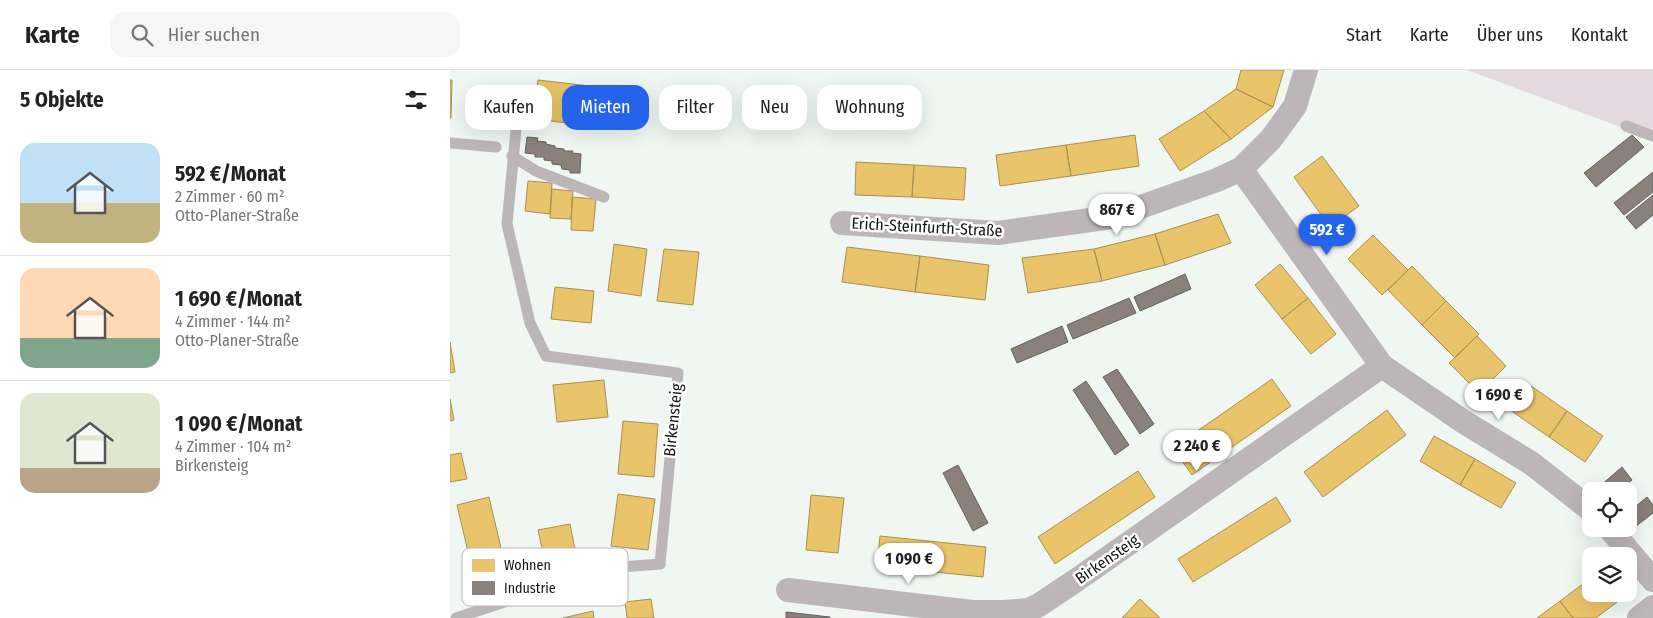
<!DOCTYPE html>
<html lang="de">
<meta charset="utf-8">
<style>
body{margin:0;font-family:"Fira Sans Condensed",sans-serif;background:#f6f6f6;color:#222;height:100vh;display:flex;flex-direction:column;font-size:19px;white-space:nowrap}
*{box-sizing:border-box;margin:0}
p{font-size:16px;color:#767676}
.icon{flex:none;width:28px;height:28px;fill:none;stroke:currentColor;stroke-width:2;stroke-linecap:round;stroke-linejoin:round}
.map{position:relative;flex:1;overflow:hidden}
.drawer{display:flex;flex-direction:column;background:#fff;width:450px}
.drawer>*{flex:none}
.hud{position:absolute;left:15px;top:15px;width:475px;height:45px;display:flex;gap:10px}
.buttons{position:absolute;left:1132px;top:412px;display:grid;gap:10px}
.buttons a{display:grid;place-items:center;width:55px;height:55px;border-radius:10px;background:#fff;box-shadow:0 5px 20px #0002;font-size:25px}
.price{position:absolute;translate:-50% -42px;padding:0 11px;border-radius:18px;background:#fff;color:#222;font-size:16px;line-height:32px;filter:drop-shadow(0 1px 2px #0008)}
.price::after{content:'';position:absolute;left:50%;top:30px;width:15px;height:11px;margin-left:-8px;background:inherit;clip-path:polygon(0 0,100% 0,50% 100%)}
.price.active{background:#2563eb;color:#fff}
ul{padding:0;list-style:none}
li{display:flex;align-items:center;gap:15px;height:125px;padding:0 20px}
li+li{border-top:1px solid #e0e0e0}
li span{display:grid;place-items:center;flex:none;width:140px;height:100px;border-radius:15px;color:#555}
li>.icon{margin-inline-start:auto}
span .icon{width:60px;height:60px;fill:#fffc;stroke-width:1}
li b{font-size:21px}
h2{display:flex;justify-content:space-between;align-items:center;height:60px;padding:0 20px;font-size:21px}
.chip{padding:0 18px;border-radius:15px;background:#fff;box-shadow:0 5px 20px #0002;font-size:18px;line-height:45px}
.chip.active{background:#2563eb;color:#fff}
header{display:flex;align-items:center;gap:30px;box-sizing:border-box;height:70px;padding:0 25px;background:#fff;border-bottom:1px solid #e0e0e0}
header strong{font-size:24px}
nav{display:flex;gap:28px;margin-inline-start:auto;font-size:18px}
.search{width:350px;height:45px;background:#f6f6f6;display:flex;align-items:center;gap:12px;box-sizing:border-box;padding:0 18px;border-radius:15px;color:#767676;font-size:19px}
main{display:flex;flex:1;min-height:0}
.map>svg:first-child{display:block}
</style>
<header>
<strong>Karte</strong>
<div class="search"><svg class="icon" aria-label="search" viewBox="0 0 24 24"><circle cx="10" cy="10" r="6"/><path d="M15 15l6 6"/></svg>Hier suchen</div>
<nav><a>Start</a><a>Karte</a><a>Über uns</a><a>Kontakt</a></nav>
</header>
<main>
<section class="drawer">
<h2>5 Objekte<svg class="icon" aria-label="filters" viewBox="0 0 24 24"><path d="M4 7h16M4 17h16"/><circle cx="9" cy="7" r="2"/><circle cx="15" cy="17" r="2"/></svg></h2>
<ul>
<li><span style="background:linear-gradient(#bfe0f5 60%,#c2b280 0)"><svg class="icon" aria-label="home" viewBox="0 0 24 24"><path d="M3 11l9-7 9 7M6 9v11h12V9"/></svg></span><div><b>592 €/Monat</b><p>2 Zimmer · 60 m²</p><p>Otto-Planer-Straße</p></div></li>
<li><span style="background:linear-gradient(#ffd9b3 70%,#7fa58c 0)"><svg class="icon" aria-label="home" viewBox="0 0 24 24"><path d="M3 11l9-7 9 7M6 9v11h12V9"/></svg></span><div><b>1 690 €/Monat</b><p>4 Zimmer · 144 m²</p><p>Otto-Planer-Straße</p></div></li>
<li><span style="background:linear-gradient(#dfe7d0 75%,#b9a48a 0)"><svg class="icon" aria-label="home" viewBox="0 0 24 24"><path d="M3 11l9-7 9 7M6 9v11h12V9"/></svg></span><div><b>1 090 €/Monat</b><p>4 Zimmer · 104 m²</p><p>Birkensteig</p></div></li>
</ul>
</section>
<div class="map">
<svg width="1203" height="548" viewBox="0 0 1203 548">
<rect width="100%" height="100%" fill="#f0f7f2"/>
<path fill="#e3d9de" d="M 1017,0 L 1203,0 L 1203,69 Z"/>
<path fill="#e9c46a" stroke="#a89050" d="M 791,0 L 834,0 L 823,37 L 786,19 Z
M 0,10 L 2,10 L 1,48 L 0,48 Z
M 88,10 L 140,16 L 135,55 L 83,49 Z
M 786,19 L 823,37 L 781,69 L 754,41 Z
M 754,41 L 781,69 L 730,101 L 709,69 Z
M 685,65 L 689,96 L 621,106 L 616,75 Z
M 616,75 L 621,106 L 550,116 L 546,85 Z
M 872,86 L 909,136 L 880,157 L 844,107 Z
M 406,92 L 464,95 L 462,127 L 405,125 Z
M 464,95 L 516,98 L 514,130 L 462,127 Z
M 78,111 L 102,113 L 100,144 L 75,141 Z
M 102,119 L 123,121 L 121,149 L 100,148 Z
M 122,127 L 146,129 L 143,161 L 121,160 Z
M 768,144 L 781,173 L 715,195 L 705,164 Z
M 705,164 L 715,195 L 652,211 L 644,179 Z
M 923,165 L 958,200 L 932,225 L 898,189 Z
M 164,174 L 197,179 L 191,226 L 158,221 Z
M 397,177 L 470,186 L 465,222 L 392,212 Z
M 214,179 L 249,182 L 243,235 L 207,231 Z
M 644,179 L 652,211 L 578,223 L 572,188 Z
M 470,186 L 539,195 L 535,230 L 465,222 Z
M 830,194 L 858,228 L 832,249 L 805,215 Z
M 962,196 L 996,231 L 972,255 L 938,220 Z
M 105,217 L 144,221 L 141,253 L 101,249 Z
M 858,228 L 886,264 L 861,284 L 832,249 Z
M 996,231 L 1029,264 L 1005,288 L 972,255 Z
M 1027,266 L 1056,296 L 1029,323 L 999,293 Z
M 0,272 L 5,302 L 0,303 Z
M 822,309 L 841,336 L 742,405 L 723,378 Z
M 154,310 L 158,347 L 107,352 L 103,315 Z
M 1081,316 L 1117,341 L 1099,367 L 1063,342 Z
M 0,329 L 4,350 L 0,351 Z
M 937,340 L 956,365 L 873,427 L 854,402 Z
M 1117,341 L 1153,366 L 1135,392 L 1099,367 Z
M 173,351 L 208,354 L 204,407 L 168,404 Z
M 984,366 L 1025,389 L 1010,415 L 970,391 Z
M 11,383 L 17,409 L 0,412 L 0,385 Z
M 1025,389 L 1066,413 L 1051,438 L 1010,415 Z
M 688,401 L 705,427 L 605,494 L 588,467 Z
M 168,424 L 205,429 L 198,480 L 161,476 Z
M 361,425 L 394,428 L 388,483 L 356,480 Z
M 39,427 L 59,512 L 27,520 L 7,435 Z
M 826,427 L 841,451 L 743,512 L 728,489 Z
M 120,454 L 127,490 L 96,497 L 88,460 Z
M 430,466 L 536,477 L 533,507 L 427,496 Z
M 1141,508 L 1141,524 L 1160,524 L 1167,532 L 1146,548 L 1123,548 L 1110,531 Z
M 201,529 L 204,548 L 177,548 L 175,532 Z
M 690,529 L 710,548 L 672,548 Z
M 1110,531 L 1123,548 L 1087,548 Z
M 143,541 L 144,548 L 113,548 Z"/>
<path fill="#8a817c" stroke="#66615c" d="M 1182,65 L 1194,77 L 1146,117 L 1134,103 Z
M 77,67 L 88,68 L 87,71 L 96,72 L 96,74 L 105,76 L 105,78 L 114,79 L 114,81 L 123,81 L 122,83 L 131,84 L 130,103 L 120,103 L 120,100 L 112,99 L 111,95 L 102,94 L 102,91 L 94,90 L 94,87 L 85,87 L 85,84 L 75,83 Z
M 1203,102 L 1203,122 L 1174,145 L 1164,133 Z
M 1203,125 L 1203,145 L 1186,159 L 1176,147 Z
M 735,204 L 741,219 L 690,241 L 684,227 Z
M 679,228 L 686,243 L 623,269 L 617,255 Z
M 612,256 L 618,272 L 567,293 L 561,279 Z
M 667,299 L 704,354 L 690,364 L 653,307 Z
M 636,311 L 679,375 L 665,385 L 623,320 Z
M 508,395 L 538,453 L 523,461 L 493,403 Z
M 1172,397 L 1182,410 L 1168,421 L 1154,421 L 1150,416 Z
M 1197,427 L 1203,435 L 1203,443 L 1185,457 L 1179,450 L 1179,442 Z
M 336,542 L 380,547 L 380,548 L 336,548 Z"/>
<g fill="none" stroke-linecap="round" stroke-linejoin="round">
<path stroke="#bcb6b9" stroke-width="11" d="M 1176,56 L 1203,66
M 0,73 L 46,77
M 62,86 L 86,101 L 154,127
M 6,548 L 158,498 L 210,494 L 228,303 L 96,286 L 80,253 L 57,154 L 69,28"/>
<path stroke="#bcb6b9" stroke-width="24" d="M 791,99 L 932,296 L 1014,352 L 1081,393 L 1141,440
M 392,153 L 548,163 L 662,147 L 767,110 L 791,99 L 821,69 L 845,36 L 856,0
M 1160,459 L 1203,510
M 338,520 L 522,542 L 554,542 L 579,540 L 589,535 L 625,511 L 932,296
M 1189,548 L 1203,537"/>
</g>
<g text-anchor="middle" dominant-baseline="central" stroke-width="5" stroke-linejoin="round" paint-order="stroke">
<g font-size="16" fill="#111512" stroke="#fff">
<text transform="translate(477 157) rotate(3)">Erich-Steinfurth-Straße</text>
<text transform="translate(223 350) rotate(-84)">Birkensteig</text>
<text transform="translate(657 489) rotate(-35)">Birkensteig</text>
</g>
</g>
<rect x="12" y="478" width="166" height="58" rx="8" fill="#fff" stroke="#b8b9b8" stroke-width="1"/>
<rect x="22" y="489" width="23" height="13" fill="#e9c46a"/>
<rect x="22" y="511" width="23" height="14" fill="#8a817c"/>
<g font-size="14" fill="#111512">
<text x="54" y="500">Wohnen</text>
<text x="54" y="523">Industrie</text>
</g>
</svg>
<div class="buttons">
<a><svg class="icon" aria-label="locate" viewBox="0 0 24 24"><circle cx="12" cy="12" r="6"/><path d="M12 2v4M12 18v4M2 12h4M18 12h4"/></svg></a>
<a><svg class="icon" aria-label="layers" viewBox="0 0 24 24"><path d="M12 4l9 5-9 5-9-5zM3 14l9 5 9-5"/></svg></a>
</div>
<b class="price" style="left:667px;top:166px">867 €</b>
<b class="price active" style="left:877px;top:186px">592 €</b>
<b class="price" style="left:1049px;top:351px">1 690 €</b>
<b class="price" style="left:747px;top:402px">2 240 €</b>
<b class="price" style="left:459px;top:515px">1 090 €</b>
<div class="hud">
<a class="chip">Kaufen</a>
<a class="chip active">Mieten</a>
<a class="chip">Filter</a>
<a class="chip">Neu</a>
<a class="chip">Wohnung</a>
</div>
</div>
</main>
